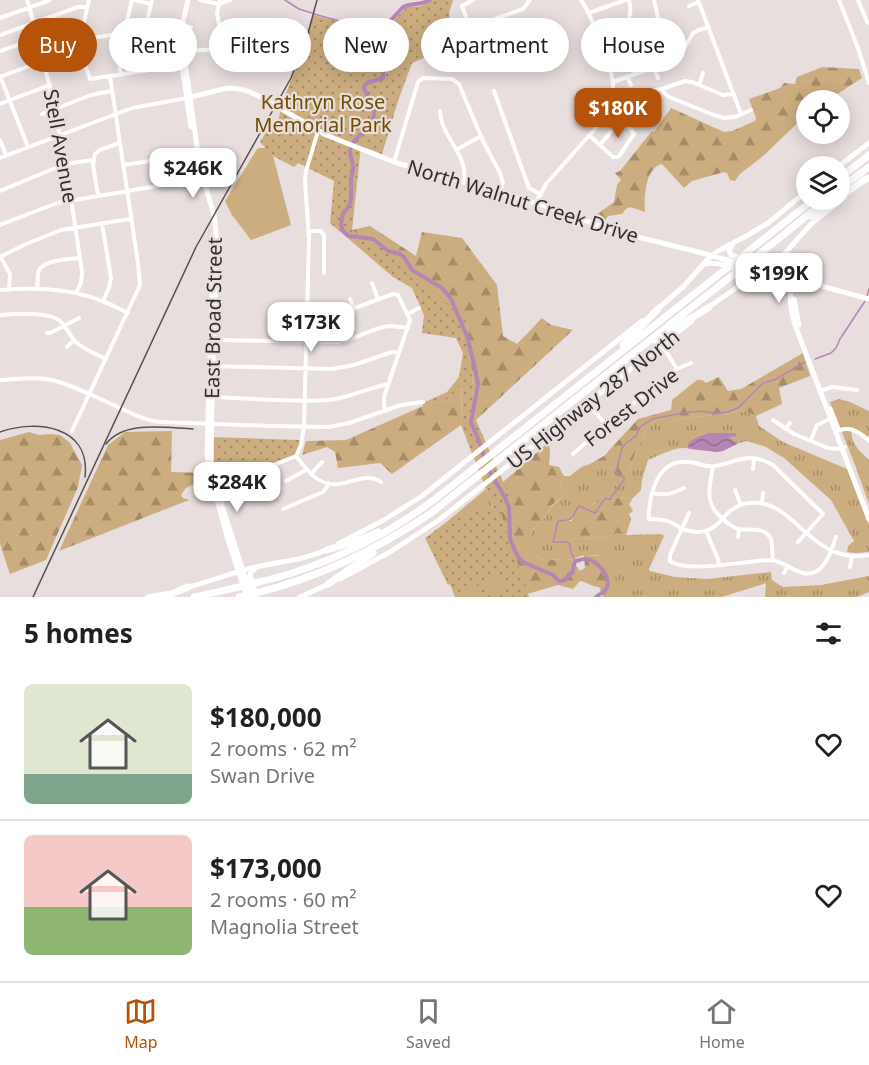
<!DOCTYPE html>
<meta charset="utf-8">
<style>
body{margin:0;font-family:"Noto Sans",sans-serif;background:#f2f2f2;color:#202124;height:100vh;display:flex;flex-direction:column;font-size:22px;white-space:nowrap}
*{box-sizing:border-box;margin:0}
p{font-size:20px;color:#757577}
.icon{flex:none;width:33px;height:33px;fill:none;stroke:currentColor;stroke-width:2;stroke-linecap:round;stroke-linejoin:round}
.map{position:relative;height:597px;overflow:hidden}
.side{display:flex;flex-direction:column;background:#fff;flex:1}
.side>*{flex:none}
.hud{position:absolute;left:18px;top:18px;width:834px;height:54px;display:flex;gap:12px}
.fabs{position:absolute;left:796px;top:90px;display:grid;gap:12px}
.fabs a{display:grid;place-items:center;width:54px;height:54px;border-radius:50%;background:#fff;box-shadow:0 3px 15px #0003;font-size:30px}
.price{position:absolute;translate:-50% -51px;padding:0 14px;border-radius:12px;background:#fff;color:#222;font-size:20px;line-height:39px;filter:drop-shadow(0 2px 3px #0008)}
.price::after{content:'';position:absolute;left:50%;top:36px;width:18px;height:14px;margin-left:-9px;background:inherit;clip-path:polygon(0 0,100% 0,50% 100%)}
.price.on{background:#b45309;color:#fff}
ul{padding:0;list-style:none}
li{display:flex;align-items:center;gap:18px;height:150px;padding:0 24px}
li+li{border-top:2px solid #e0e0e0}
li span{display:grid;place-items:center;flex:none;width:168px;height:120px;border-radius:9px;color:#555}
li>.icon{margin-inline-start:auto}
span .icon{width:72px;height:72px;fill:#fffc;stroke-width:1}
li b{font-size:26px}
h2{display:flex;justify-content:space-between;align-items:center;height:72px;padding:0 24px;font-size:26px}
.pill{padding:0 21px;border-radius:27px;background:#fff;box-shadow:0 3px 15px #0003;font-size:21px;line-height:54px}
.pill.on{background:#b45309;color:#fff}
.tabs{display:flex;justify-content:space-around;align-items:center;height:84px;border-top:2px solid #e0e0e0;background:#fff;font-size:16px;color:#757577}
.tabs a{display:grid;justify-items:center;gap:3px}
.tabs .on{color:#b45309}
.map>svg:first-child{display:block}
</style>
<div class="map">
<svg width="869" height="597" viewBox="0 0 869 597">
<defs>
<pattern id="grass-tufts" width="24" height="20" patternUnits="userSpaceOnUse" patternTransform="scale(1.5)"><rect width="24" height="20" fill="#ccad7f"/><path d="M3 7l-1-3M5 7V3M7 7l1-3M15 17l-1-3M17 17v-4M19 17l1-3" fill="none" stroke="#a68d68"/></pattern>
<pattern id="forest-firs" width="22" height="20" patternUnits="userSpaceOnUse" patternTransform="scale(1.5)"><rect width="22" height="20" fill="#ccad7f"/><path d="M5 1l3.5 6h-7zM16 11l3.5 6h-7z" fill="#a68d68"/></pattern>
<pattern id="park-dots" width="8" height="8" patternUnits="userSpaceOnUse" patternTransform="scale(1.5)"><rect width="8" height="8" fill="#ccad7f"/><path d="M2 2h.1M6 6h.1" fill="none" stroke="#a68d68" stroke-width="1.8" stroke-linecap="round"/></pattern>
<pattern id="water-waves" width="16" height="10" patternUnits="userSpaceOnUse" patternTransform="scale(1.5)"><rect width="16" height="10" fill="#b585b6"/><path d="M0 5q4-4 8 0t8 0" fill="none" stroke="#946d94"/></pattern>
</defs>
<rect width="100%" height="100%" fill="#e7dedd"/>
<path fill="url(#grass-tufts)" d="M 839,399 L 850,402 L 869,411 L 869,435 L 868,437 L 860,431 L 852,427 C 849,443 859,450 869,460 L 869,504 L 855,465 L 830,402 Z
M 746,411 L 756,416 L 759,426 L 783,442 L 847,469 L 869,525 L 869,552 L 855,553 L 847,552 L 848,546 L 854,541 L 831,500 L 784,458 L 766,447 L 747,441 L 732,445 L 723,451 L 717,452 L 691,449 C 677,445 661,455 648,460 L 642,480 L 641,490 L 632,499 L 604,497 C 599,503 597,502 591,505 C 579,510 578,520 564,522 L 567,537 L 577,539 L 607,537 L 617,533 L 626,535 L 661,534 L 664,536 L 649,569 L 650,571 L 675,577 L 707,579 L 771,572 L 772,580 L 783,587 L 821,585 L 869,576 L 869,592 L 857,597 L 765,597 L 766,583 L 722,597 L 602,597 L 603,596 L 604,556 C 592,555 582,553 572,560 C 552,556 544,568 527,548 L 527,539 L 534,529 L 544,519 L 552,506 L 564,495 L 560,486 L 564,476 L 570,476 C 575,472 581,466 588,465 C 599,464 618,470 629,472 L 634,456 L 643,439 L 647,427 L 658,420 L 671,420 Z
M 486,489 L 493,507 L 444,524 Z"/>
<path fill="url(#forest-firs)" d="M 822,67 L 859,69 L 862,78 L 828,100 L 807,100 L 807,114 L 763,156 L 740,174 L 735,181 L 730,180 L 727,173 L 724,172 L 692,181 L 684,188 L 662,164 C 645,168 644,197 645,212 L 630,207 L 626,209 L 622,214 L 608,216 L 605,220 L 601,222 L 594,219 L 594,216 L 614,202 L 617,185 L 621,180 L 615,173 L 620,171 L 652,131 L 654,132 L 671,108 L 724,132 L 732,131 L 755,121 L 756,118 L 749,99 L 780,88 L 784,83 L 795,84 L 797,77 Z
M 370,226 L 416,256 L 422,232 L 462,238 L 497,285 L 503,336 L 517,344 L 542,318 L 551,325 L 573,330 L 476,420 L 467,322 L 352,230 Z
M 803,353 L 810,376 L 779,388 L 782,404 L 756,416 L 746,411 L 671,420 L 658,420 L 647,427 L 643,439 L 634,456 L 629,472 L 617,477 L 614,473 L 613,468 L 588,465 L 604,456 L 638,419 L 671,410 L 672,400 L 697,380 L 702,380 L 706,383 L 719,377 L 728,391 L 741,389 Z
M 462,382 L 461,425 L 392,474 L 380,463 L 338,468 L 335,452 L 327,447 L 302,455 L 306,441 L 346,440 L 423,406 L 449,399 Z
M 172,431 L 171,472 L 207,473 L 206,478 L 186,488 L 181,495 L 183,498 L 189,500 L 59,551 L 108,445 L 125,432 Z
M 29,432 L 39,435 L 50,434 L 60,435 L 70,443 L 82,465 L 78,487 L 46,560 L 10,574 L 0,544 L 0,440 Z
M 549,442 L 550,454 L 549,465 L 559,467 L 564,476 L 560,486 L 564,495 L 552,505 L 544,519 L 534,529 L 527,539 L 527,548 C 544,568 552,556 572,560 L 580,571 L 585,568 L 584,555 L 604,556 L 612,563 L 616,572 L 615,582 L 603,596 L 599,587 C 592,587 587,582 580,581 L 573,589 L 558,585 L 527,594 L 501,514 L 511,500 L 503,482 Z
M 604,497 L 632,499 L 629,504 L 633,511 L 629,514 L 631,519 L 626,535 L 617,533 L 607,537 L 577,539 L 559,537 L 556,531 L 558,525 L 564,521 L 572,521 C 580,500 593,510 604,497 Z"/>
<path fill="url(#park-dots)" d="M 433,0 L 453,0 L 449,13 L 451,25 L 438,43 L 431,48 L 426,57 L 412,63 L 398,101 L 382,154 L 361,146 L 352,230 L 399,259 L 467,322 L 476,420 L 511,500 L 501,514 L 529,597 L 455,597 L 450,584 L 448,585 L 425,538 L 444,524 L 464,514 L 493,507 L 461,425 L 462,383 L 449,399 L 423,406 L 423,403 L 447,392 L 459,377 L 463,353 L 456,338 L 422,333 L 424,315 L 412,288 L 393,277 L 330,223 L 334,181 L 298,163 L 294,167 L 273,156 L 260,142 L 271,124 L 277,125 L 282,104 L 299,59 L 313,15 L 386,34 L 390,25 L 406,7 L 421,6 Z
M 213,437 L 301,440 L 296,456 L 239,476 L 240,481 L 219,485 L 214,464 Z"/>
<path fill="#ccad7f" d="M 260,148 L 266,148 L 273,156 L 291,225 L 251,240 L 232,215 L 225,201 L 257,149 Z
M 491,574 L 502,577 L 509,587 L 492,594 L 490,593 L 483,576 Z
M 475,579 L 481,597 L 462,597 C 462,588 467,582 475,579 Z"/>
<path fill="url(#water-waves)" d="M 708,433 L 736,433 L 736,436 L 729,437 L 732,440 L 737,442 L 737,444 L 723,451 L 717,452 L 691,449 L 688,448 C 688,438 701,437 708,433 Z"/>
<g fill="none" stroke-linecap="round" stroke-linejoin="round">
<path stroke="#b585b6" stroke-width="1.5" d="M 285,0 L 299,9 L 312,13
M 314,14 L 380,32
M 867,296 L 869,289
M 815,359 L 831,353 L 836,348 L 840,339 L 865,301
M 575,561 L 571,553 L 570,545 L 567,542 L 553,542 L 558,521 C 561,520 567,521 570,519 C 574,517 575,510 579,506 L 595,513 L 603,501 L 606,498 L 610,499 L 624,480 L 624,477 L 618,475 L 616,472 L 622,448 L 626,443 L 636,436 L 640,427 L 652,419 L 682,413 L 700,411 L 716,413 L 728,412 L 738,408 L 763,383 L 774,380 L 805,362"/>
<path stroke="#b585b6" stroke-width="4" d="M 430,0 C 419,6 413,2 403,7 L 372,41 C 367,59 385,62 383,78 L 367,83 L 364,87 C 366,96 374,104 374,113 C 374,131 352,135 350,151 C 350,157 352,160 353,165 C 354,169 352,174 351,179 C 350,192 355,203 343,213 L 341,225 L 343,231 L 349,236 L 373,239 L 388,251 L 400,254 L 404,257 L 412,270 L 442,288 L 451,299 L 467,336 L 474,364 L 478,384 L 471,423 L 478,438 L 485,460
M 488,469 L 503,494 L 509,507 L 510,539 L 517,555 L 523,562 L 553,575 L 559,581 L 563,581 L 572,573 L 575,561 C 578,561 581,559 584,559 C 596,558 611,576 607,587 C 605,592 600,594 596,597"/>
<path stroke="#fff" stroke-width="4" d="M 27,0 C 34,21 38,41 44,63 C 61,132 72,202 82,272 L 81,283 L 76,293
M 89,0 L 80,40 L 83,59 L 90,79 L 183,65
M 135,0 L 151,4
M 200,0 L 219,4 L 230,0
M 220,0 L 217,13 L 224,49
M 698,0 L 741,114
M 839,0 L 858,48 L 869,83
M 858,0 L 867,22 L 869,23
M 689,6 L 699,2
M 589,13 L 625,0
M 0,18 L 50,0
M 470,27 L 462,6 L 473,0
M 147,29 L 146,25 L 152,0
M 454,31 L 458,32 L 523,9 L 530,0
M 124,33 L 132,0
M 0,35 L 78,7 L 87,7
M 114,35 L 121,75
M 598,36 C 617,29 636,26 629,0
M 80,40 L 173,25 L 191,27
M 0,51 L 38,38
M 180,51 L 224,49 L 254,52
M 607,59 C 620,54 651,43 657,29 C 660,21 656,9 654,0
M 653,67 L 658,78
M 0,76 L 28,147
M 0,77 L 43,61
M 627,77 L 631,85
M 613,82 L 671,61 L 682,52 L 693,33 L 699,30 L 709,27
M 699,85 L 703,73
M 662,89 L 664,93 L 669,97 L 714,115 L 724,118 L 735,117 L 751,110
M 494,91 L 529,188 L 540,194
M 637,95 L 650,116
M 613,98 L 626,99 L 647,91 L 662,89 L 685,81 L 692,82 L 723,95 L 734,94
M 0,104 L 50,85
M 440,111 C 441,138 469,154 464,182
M 42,114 L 91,95 L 111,91
M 589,135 L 613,157 L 617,157 L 619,156 L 634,134 L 626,123 L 606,115
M 0,140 L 6,155
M 600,145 L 614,128 L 617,120
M 456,150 L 481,136
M 0,158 L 132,108 L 187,98
M 394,162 L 418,82 L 423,78 L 452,79 L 459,84 L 483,141 L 500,173 L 503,183 L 500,193
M 123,165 L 198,154
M 0,191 L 65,164 L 93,160
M 98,195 L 93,165 L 95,154 L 100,150 L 119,143
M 536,203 L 546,184 L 602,121 C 623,91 610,69 599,39 C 594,26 590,12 581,0
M 102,223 L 111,278 L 109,288 L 103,301
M 0,225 L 57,203 L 199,179
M 308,231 L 321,231 L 324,235 L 324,273
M 0,256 L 10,274 L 9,290
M 0,257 L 24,245 L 61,230 L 130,219
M 372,283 L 378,299
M 37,289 C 38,283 37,276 39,270 C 44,260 70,259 80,258
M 0,290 C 34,287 70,288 102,301 C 111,304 119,309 128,313
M 350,299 L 354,309
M 408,314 L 419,308
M 0,315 C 15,314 48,311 60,321 C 67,327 70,337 77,343 C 85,350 96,354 106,359
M 307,318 L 336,315 L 393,294 L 398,295 L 410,320 L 384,397 L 384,404 L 385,411
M 47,333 L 50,333 L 79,318
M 213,340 L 338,342 C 355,339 373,328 389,326 C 395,326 401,327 408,328
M 662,345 L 677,369
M 67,347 L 74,340
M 210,366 L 332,369 L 354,365 L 392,352 L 399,353
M 0,380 C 19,379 38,376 56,381 C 79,388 100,399 122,409 C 135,415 147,421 161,422 L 272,426 L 329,427 L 349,423 L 401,405 L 423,402
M 820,391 L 832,387 L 857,390
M 212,397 C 250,398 290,403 329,400 C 349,398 368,388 388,384
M 587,402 L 606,425
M 773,420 L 794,434 L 828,448 L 837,449 L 845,447
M 785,429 L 790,423
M 72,431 L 140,285 L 138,263 L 110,76
M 836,431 C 850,426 858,431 869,441
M 811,440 L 817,425 L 830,419
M 573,454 L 606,425 L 677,369 L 691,363
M 296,456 C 302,464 308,472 316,478 C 340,496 362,468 381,482
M 713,467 C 709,489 704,503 723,519 C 728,523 732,528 739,529 C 749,531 762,526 770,537 C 773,543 772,554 773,560
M 753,469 L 754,459
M 311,474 L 322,462
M 286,481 L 306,470
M 217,488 L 296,456 L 301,445 L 304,426 L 309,238 L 305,181 L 306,171 L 318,131
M 735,490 L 741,505
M 652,493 C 665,496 672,494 684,488
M 762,503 L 763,493
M 283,509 L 323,492 L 327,487 L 328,483
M 689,513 L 670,555 L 670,561 C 687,574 749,560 771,560 C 786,561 800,579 815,572 C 827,567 832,548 836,537
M 706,531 L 718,559 L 719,565
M 738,537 L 739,529
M 798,542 L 823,514 L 773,465 C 749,451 738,462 715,466 C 706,468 697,462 688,462 C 665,460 656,477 651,497 C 650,504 648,512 649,519 C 661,519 672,520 681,529 C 690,531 699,534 708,530 C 715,528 721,521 726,515 C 736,504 750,501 764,504 C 775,506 783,513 792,520 C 815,541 834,561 869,555
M 850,567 L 852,556
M 784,573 L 788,566
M 147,597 L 167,593"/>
<path stroke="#fff" stroke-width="5" d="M 188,0 L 182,26 L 182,40 L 198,154 L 203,178 L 214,215 L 216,232 L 216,267 L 212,397 L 211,462 L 222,506 L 251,595
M 181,59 L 191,127
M 187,98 L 223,89 L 231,88 L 245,90 L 259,96 L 326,135 L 394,162 L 539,204 L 614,231 L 698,252 L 869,299
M 196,160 L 200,183
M 839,166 L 869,143
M 733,244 L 729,250 L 731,255 L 767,265 L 771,265 L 776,263
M 705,264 C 715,261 741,268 749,275 L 749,280 L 746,283
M 797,279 C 786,292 791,310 795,325 L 869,519
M 794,299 L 799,325
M 706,309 L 739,286 L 769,271 L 811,224 L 845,197
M 654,312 L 684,286 L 707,260 L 716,252 L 750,234 L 768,223 L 807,191
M 211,319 L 213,272
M 210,358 L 211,329
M 209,383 L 207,453 L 209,470 L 228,540 L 247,597
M 830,409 L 838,429
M 338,544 L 384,520 L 422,496 L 642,321
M 255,569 L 251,572 L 250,575 L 257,597
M 340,579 L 390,552 L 439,520 L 692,321
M 188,587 C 210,582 230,573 252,568 C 279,561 304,561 330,548
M 300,597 L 331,583"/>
<path stroke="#fff" stroke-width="7" d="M 840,178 L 869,155
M 840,188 L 869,167
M 840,197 L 864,180 L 869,178
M 811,216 L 836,200
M 655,340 L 708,308
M 623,345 L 657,310
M 327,550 L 359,540 L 378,532
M 328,584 L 373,553
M 164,597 L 188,587
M 194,597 C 230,589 267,582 301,570 C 351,553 397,528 439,496 L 813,200
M 239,597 C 309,582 372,553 431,513 L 782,236 L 826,200"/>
<path stroke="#565251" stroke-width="1.5" d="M 0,432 C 37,419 91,426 85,477
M 106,444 C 125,420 165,428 193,429
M 33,597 L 196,247 L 291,78 L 307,37 L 317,0"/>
</g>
<g text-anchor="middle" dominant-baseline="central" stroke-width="4.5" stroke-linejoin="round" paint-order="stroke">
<g font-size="20" fill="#724d00" stroke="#e7dedd">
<text x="323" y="101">Kathryn Rose<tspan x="323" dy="23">Memorial Park</tspan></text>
</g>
<g font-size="20" fill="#312e2e" stroke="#e7dedd">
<text transform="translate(61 146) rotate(80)">Stell Avenue</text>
<text transform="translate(523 201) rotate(17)">North Walnut Creek Drive</text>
<text transform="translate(213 318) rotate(-89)">East Broad Street</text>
<text transform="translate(593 399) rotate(-38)">US Highway 287 North</text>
<text transform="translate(631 407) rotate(-38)">Forest Drive</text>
</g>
</g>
</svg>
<div class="fabs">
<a><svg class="icon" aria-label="locate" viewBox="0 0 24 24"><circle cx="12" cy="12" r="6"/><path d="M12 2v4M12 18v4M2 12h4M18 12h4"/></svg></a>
<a><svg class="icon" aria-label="layers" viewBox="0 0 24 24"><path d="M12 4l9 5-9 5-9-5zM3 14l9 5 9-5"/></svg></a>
</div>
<b class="price on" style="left:618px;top:139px">$180K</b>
<b class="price" style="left:193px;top:199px">$246K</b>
<b class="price" style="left:779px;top:304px">$199K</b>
<b class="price" style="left:311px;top:353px">$173K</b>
<b class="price" style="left:237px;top:513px">$284K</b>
<div class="hud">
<a class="pill on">Buy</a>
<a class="pill">Rent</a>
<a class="pill">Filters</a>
<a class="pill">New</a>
<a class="pill">Apartment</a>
<a class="pill">House</a>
</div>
</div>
<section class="side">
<h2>5 homes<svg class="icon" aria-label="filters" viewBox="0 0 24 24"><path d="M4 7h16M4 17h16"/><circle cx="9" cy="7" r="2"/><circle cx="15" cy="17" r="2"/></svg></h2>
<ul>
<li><span style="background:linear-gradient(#dfe7d0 75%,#7fa58c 0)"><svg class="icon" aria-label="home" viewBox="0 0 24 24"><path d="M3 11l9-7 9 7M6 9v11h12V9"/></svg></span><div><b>$180,000</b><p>2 rooms · 62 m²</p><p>Swan Drive</p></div><svg class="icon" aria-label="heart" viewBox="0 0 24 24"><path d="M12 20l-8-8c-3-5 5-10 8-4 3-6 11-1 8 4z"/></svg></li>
<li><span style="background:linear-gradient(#f6c9c9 60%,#8fb573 0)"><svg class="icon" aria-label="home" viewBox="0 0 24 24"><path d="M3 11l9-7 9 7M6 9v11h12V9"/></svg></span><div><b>$173,000</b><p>2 rooms · 60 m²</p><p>Magnolia Street</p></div><svg class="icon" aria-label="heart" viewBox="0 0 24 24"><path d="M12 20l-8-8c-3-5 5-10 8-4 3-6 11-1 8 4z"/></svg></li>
</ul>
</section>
<nav class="tabs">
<a class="on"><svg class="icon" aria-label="map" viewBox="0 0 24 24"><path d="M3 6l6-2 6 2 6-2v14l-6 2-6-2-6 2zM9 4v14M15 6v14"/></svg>Map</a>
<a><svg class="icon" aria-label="saved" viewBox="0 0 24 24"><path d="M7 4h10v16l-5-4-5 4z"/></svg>Saved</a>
<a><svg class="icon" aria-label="home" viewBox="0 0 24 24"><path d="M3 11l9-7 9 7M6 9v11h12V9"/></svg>Home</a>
</nav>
